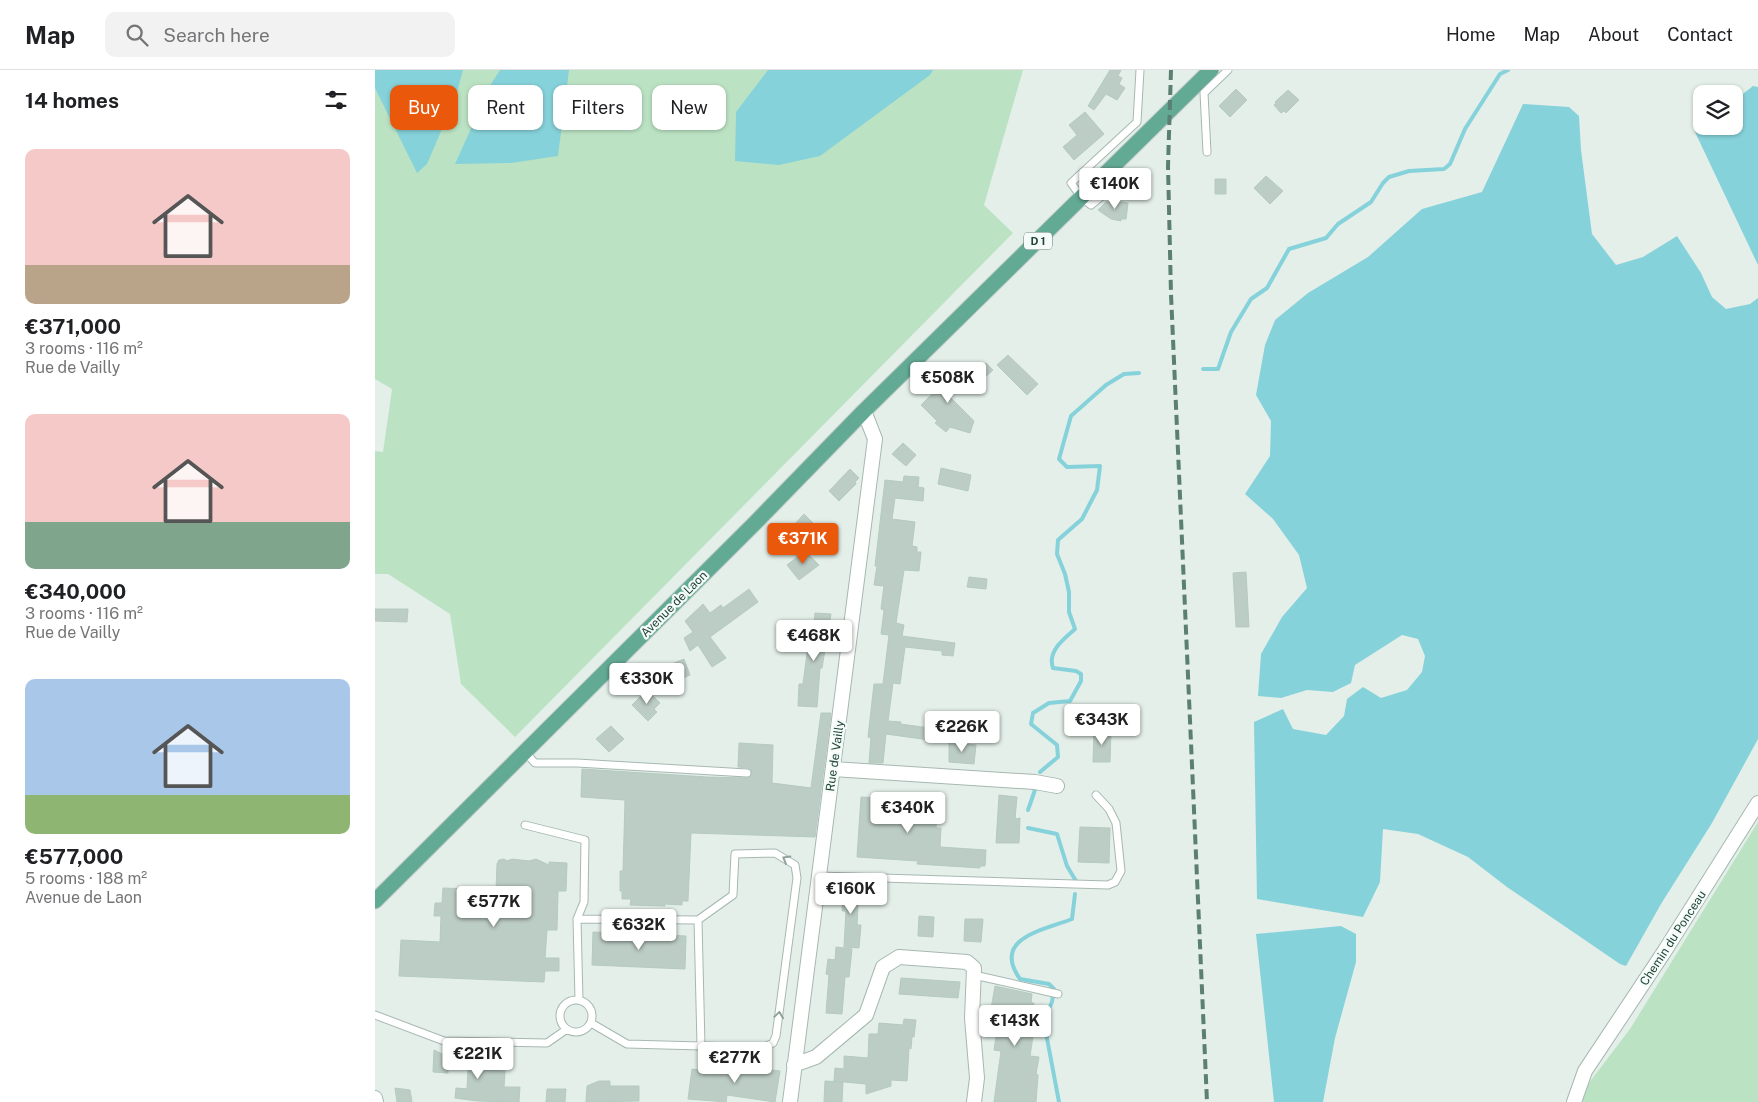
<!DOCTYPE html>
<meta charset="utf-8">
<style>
body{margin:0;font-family:"Public Sans",sans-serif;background:#f2f2f2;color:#202124;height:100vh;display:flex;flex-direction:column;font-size:19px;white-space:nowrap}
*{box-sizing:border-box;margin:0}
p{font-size:16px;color:#757577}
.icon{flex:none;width:28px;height:28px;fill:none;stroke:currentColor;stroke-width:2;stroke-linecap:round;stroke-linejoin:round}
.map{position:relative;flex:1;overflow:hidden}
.panel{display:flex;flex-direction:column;background:#fff;width:375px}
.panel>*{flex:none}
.hud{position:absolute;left:15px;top:15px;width:475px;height:45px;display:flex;gap:10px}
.controls{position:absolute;left:1318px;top:15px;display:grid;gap:10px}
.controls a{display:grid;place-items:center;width:50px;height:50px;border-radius:10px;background:#fff;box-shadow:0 1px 4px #0004;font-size:25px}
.price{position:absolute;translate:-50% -42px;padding:0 11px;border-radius:5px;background:#fff;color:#222;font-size:16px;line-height:32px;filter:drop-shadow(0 1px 2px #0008)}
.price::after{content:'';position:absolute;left:50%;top:30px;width:15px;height:11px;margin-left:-8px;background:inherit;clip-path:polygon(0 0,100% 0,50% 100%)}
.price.current{background:#ea580c;color:#fff}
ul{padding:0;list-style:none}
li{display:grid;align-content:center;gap:10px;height:265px;padding:0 25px}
li span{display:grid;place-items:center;height:155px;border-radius:10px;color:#555}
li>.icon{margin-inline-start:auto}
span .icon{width:90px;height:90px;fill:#fffc;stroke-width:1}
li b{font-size:21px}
h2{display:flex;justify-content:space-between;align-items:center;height:60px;padding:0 25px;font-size:21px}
.pill{padding:0 18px;border-radius:10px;background:#fff;box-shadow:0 1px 4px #0004;font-size:18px;line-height:45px}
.pill.current{background:#ea580c;color:#fff}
header{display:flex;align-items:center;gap:30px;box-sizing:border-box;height:70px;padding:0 25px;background:#fff;border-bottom:1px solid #e0e0e0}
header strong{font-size:24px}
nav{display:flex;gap:28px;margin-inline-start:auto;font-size:18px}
.search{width:350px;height:45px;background:#f2f2f2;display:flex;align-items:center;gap:12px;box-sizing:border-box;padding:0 18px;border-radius:10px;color:#757577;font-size:19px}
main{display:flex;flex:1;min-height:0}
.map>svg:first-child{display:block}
</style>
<header>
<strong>Map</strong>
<div class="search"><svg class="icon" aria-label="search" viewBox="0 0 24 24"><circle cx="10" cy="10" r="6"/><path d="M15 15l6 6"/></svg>Search here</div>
<nav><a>Home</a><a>Map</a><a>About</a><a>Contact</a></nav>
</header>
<main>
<section class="panel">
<h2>14 homes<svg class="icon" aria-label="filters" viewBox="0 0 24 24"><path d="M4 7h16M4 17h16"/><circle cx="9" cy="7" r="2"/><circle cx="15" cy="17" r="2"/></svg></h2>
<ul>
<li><span style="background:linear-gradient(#f6c9c9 75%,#b9a48a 0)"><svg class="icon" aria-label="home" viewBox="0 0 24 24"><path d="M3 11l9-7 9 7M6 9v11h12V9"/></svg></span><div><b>€371,000</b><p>3 rooms · 116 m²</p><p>Rue de Vailly</p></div></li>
<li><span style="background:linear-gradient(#f6c9c9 70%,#7fa58c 0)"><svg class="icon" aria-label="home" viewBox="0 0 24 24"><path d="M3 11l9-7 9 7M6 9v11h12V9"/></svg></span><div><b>€340,000</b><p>3 rooms · 116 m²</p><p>Rue de Vailly</p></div></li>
<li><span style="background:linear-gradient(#a9c7e8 75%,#8fb573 0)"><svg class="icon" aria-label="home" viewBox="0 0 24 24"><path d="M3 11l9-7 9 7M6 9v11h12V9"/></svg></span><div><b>€577,000</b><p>5 rooms · 188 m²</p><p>Avenue de Laon</p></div></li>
</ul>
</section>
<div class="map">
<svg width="1383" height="1032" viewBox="0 0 1383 1032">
<rect width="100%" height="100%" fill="#e4efea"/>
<path fill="#bbe3c3" d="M 0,0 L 648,0 L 609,135 L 638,163 L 140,667 L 86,614 L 75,544 L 13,504 L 0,504 L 0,381 L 8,382 L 17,319 L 0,309 Z
M 1383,752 L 1383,1032 L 1207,1032 L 1210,1018 L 1255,959 Z"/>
<path fill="#86d2da" d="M 0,0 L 88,0 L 80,29 L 52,94 L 42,103 L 0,18 Z
M 125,0 L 194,0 L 183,86 L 136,93 L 80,94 L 116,14 Z
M 393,0 L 558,0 L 555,5 L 445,86 L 404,95 L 360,91 L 361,42 Z
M 1378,16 L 1383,17 L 1383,195 L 1320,62 L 1327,56 L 1359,56 L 1359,31 Z
M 1148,34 L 1194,37 L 1204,46 L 1206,80 L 1217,164 L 1241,195 L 1268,187 L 1302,166 L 1326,203 L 1337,227 L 1351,239 L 1375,234 L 1383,228 L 1383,669 L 1337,753 L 1286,834 L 1251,896 L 1245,894 L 1132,817 L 1093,787 L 1043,764 L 1008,759 L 1005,812 L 988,847 L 882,829 L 879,652 L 908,639 L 918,659 L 951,665 L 969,646 L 972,629 L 988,617 L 1006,628 L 1032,620 L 1047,602 L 1050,586 L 1043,569 L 1027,565 L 980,595 L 976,613 L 958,622 L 932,620 L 906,628 L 883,626 L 886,584 L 907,547 L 932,518 L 924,485 L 898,449 L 870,424 L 895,386 L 896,351 L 881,325 L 890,275 L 900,250 L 933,223 L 993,187 L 1047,139 L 1107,122 Z
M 966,856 L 981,864 L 981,892 L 960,968 L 948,1032 L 899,1032 L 881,864 Z"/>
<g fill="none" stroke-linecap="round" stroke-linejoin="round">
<path stroke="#86d2da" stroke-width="4" d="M 828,299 L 843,299 L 856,262 L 876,229 L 892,218 L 914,179 L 951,168 L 963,154 L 996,132 L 1008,113 L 1014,107 L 1034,101 L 1069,99 L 1075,94 L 1090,59 L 1125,4 L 1133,0
M 665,702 L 683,687 L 682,675 L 656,654 L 658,643 L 674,633 L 695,631 L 706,611 L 706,604 L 701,601 L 678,598 C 672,581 689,569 700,559 L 694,542 L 694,522 L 690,504 L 682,484 L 683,470 L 707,449 L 722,420 L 725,396 L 692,397 L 684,389 L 696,346 L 731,315 L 749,304 L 764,303
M 653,740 L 661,717
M 653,758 L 682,764 L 692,796 L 701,811
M 684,1032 L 668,947 L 671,945 L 677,932 L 679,919 L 674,914 L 645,909 C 616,868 669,860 697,849 L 700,824"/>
</g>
<path fill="#bccdc5" stroke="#b5cac0" d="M 735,0 L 746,0 L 743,6 L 747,8 L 744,14 L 750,18 L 742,30 L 731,24 L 719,40 L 713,36 Z
M 861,19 L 872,30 L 855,47 L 844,36 Z
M 913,20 L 924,30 L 911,43 L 909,41 L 906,43 L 899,35 L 901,33 L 900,32 Z
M 710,42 L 729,64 L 699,90 L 688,77 L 702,65 L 694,55 Z
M 891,106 L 908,121 L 895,134 L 879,118 Z
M 840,109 L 851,109 L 851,124 L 840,124 Z
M 737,131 L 753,133 L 751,149 L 746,149 L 746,151 L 736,149 L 723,140 L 731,132 L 737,132 Z
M 633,285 L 663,314 L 652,325 L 622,295 Z
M 611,293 L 618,300 L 609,308 L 602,302 Z
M 577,296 L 589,308 L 573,325 L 599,351 L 595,363 L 575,357 L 571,362 L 560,353 L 562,351 L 546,335 L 562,319 L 558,315 Z
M 528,373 L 541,385 L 531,396 L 517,384 Z
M 566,398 L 596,405 L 593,421 L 563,414 Z
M 475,399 L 484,408 L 480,412 L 481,414 L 464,431 L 454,421 Z
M 529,406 L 544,407 L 543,417 L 549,418 L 548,431 L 520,428 L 517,449 L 540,452 L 537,476 L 542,477 L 542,482 L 546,482 L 544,501 L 529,500 L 521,553 L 529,555 L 527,566 L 580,573 L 578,586 L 567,585 L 567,581 L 530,577 L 525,614 L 518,613 L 513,651 L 526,652 L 525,654 L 555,658 L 554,670 L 511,664 L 508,693 L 494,693 L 496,668 L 493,667 L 499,614 L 508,614 L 514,565 L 506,564 L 509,540 L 506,539 L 509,516 L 499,515 L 502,496 L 500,496 L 510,410 L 528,412 Z
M 429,444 L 441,456 L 436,460 L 439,463 L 432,470 L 418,456 Z
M 430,481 L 444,495 L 424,510 L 412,495 Z
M 871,502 L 874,557 L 861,557 L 858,503 Z
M 594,507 L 612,509 L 611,519 L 592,517 Z
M 374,519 L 383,532 L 335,567 L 351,588 L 337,597 L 323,575 L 315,581 L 309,568 L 318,562 L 310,551 L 328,534 L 335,543 L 346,535 L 348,538 Z
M 0,539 L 33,539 L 32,552 L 0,551 Z
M 440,543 L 456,544 L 447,598 L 445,598 L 442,637 L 423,636 L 424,614 L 428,614 L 433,576 L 437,576 Z
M 309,589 L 315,605 L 296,613 L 289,597 Z
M 272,620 L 285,633 L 279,639 L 282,642 L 273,651 L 257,635 Z
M 446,643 L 456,643 L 440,767 L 316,763 L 313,831 L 307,831 L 307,835 L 290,834 L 290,836 L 255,835 L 256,829 L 247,829 L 247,821 L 245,821 L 245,801 L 248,801 L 250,730 L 206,727 L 207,699 L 332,707 L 372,708 L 377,705 L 376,700 L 373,698 L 363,697 L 364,673 L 398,675 L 397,713 L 436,718 Z
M 236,656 L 249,669 L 234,682 L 221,669 Z
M 719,660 L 736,660 L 735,692 L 718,692 Z
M 574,672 L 601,675 L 599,694 L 574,692 Z
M 624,725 L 642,727 L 640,749 L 645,748 L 644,773 L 621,773 Z
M 486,727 L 562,731 L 561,758 L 566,758 L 565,777 L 611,780 L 610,796 L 605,796 L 605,798 L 542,794 L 543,791 L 482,787 Z
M 705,757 L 735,758 L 734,793 L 703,792 Z
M 129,789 L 132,791 L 137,789 L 154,791 L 161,789 L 174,795 L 174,792 L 192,793 L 191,821 L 183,821 L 182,860 L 172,860 L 170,888 L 184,888 L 184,901 L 170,901 L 169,912 L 24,906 L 26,870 L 65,872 L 66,846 L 59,846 L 60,833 L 67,833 L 68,818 L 121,820 L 122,794 L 124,790 Z
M 469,813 L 484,814 L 482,855 L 486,855 L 484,878 L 469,877 L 471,841 L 467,841 Z
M 544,846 L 559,847 L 558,867 L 543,866 Z
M 590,849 L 608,849 L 606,872 L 589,871 Z
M 218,862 L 311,866 L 310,899 L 217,895 Z
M 461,877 L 477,879 L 474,907 L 470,907 L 467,944 L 451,943 L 454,905 L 451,904 L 453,889 L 460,890 Z
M 526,908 L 585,912 L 583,928 L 524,924 Z
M 620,916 L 657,924 L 656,933 L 659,933 L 657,945 L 661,946 L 655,986 L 664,987 L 661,1004 L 663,1005 L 661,1032 L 619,1032 L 626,981 L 619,980 L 625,940 L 616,939 Z
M 529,949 L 541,950 L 539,967 L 537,967 L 536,979 L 534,978 L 532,1011 L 516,1010 L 516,1016 L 491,1024 L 491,1014 L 459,1011 L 460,998 L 469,999 L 469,986 L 493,988 L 494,964 L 503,964 L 504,953 L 528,955 Z
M 59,980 L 73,987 L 106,988 L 105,1000 L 130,1001 L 129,1017 L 145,1017 L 144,1032 L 102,1031 L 80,1028 L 81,1018 L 92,1019 L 93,999 L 73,998 L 73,1003 L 58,1002 Z
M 356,992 L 368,992 L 367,996 L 405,1001 L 400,1032 L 352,1025 L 351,1032 L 313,1029 L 317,999 L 352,1004 Z
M 224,1011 L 235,1011 L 235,1016 L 264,1016 L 264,1031 L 211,1032 L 212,1016 Z
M 450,1011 L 468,1012 L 467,1032 L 449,1032 Z
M 20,1018 L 35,1020 L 37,1032 L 22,1032 Z
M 172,1019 L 191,1019 L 190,1032 L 171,1032 Z"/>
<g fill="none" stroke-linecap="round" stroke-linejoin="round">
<defs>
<path id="service" d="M 832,82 L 829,23 L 853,0
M 753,104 L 716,135 L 707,128 L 696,113 L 762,52 L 765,0
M 150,682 L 160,693 L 202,693 L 372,703
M 150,755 L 210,770 L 209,832 L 202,849
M 444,806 L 733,815 L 740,812 L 746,801 L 741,753 L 734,739 L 721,725
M 323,850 L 358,825 L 360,784 L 400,783 L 420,795 L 422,808 L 401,966 L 398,973 L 388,978 L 326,976
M 599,905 L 683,924
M185 946a16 16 0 1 1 32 0a16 16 0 1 1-32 0Z
M 204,930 L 202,849 L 323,850 L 326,976 L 252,974 L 216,953
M 0,945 L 69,971 L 172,973 L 192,959"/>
<path id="minor" d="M 458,699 L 660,712 L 682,716
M 419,995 L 441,987 L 491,945 L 508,897 L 524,887 L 592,892 L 599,898 L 597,948 L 602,1008 L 599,1032
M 0,1028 L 1,1032
M 415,1032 L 500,369 L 489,341
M 1199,1032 L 1210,1001 L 1289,882 L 1383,733"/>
<path id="primary" d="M 0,831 L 380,453 L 489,341 L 836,0"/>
</defs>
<use href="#service" stroke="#a6b8b1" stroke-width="9"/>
<use href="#minor" stroke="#a6b8b1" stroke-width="16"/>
<use href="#primary" stroke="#c1cbc7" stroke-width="17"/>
<use href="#service" stroke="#fff" stroke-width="7"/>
<use href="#minor" stroke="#fff" stroke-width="14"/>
<use href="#primary" stroke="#63aa94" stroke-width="15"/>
<path stroke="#5b7f73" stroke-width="4" stroke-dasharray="10 5" stroke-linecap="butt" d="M 796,0 L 793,96 L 796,224 L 832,1032"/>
</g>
<defs><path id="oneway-chevron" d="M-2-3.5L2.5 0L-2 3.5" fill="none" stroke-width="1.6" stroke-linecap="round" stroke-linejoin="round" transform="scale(1.25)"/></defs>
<g stroke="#90a29c">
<use href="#oneway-chevron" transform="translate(411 789) rotate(-150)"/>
<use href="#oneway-chevron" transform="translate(404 945) rotate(-82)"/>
</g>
<g text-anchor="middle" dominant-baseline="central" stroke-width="4.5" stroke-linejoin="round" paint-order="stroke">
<rect fill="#f5fbf8" stroke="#617b72" stroke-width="1" x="649" y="162.5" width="28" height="17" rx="4"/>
<g font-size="11" font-weight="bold" fill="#214438">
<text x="663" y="171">D 1</text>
</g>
<g font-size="12" fill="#214438" stroke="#f5fbf8">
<text transform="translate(299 534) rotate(-45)">Avenue de Laon</text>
<text transform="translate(460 686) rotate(-82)">Rue de Vailly</text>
<text transform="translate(1298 868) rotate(-57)">Chemin du Ponceau</text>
</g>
</g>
</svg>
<div class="controls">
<a><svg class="icon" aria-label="layers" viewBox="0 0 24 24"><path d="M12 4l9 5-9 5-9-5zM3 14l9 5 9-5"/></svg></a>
</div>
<b class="price" style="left:740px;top:140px">€140K</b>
<b class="price" style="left:573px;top:334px">€508K</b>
<b class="price current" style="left:428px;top:495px">€371K</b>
<b class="price" style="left:439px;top:592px">€468K</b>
<b class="price" style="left:272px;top:635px">€330K</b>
<b class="price" style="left:727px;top:676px">€343K</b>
<b class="price" style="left:587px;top:683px">€226K</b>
<b class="price" style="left:533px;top:764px">€340K</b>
<b class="price" style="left:476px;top:845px">€160K</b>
<b class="price" style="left:119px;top:858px">€577K</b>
<b class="price" style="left:264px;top:881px">€632K</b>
<b class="price" style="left:640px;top:977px">€143K</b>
<b class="price" style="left:103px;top:1010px">€221K</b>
<b class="price" style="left:360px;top:1014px">€277K</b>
<div class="hud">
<a class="pill current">Buy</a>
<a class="pill">Rent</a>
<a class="pill">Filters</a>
<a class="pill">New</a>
</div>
</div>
</main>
